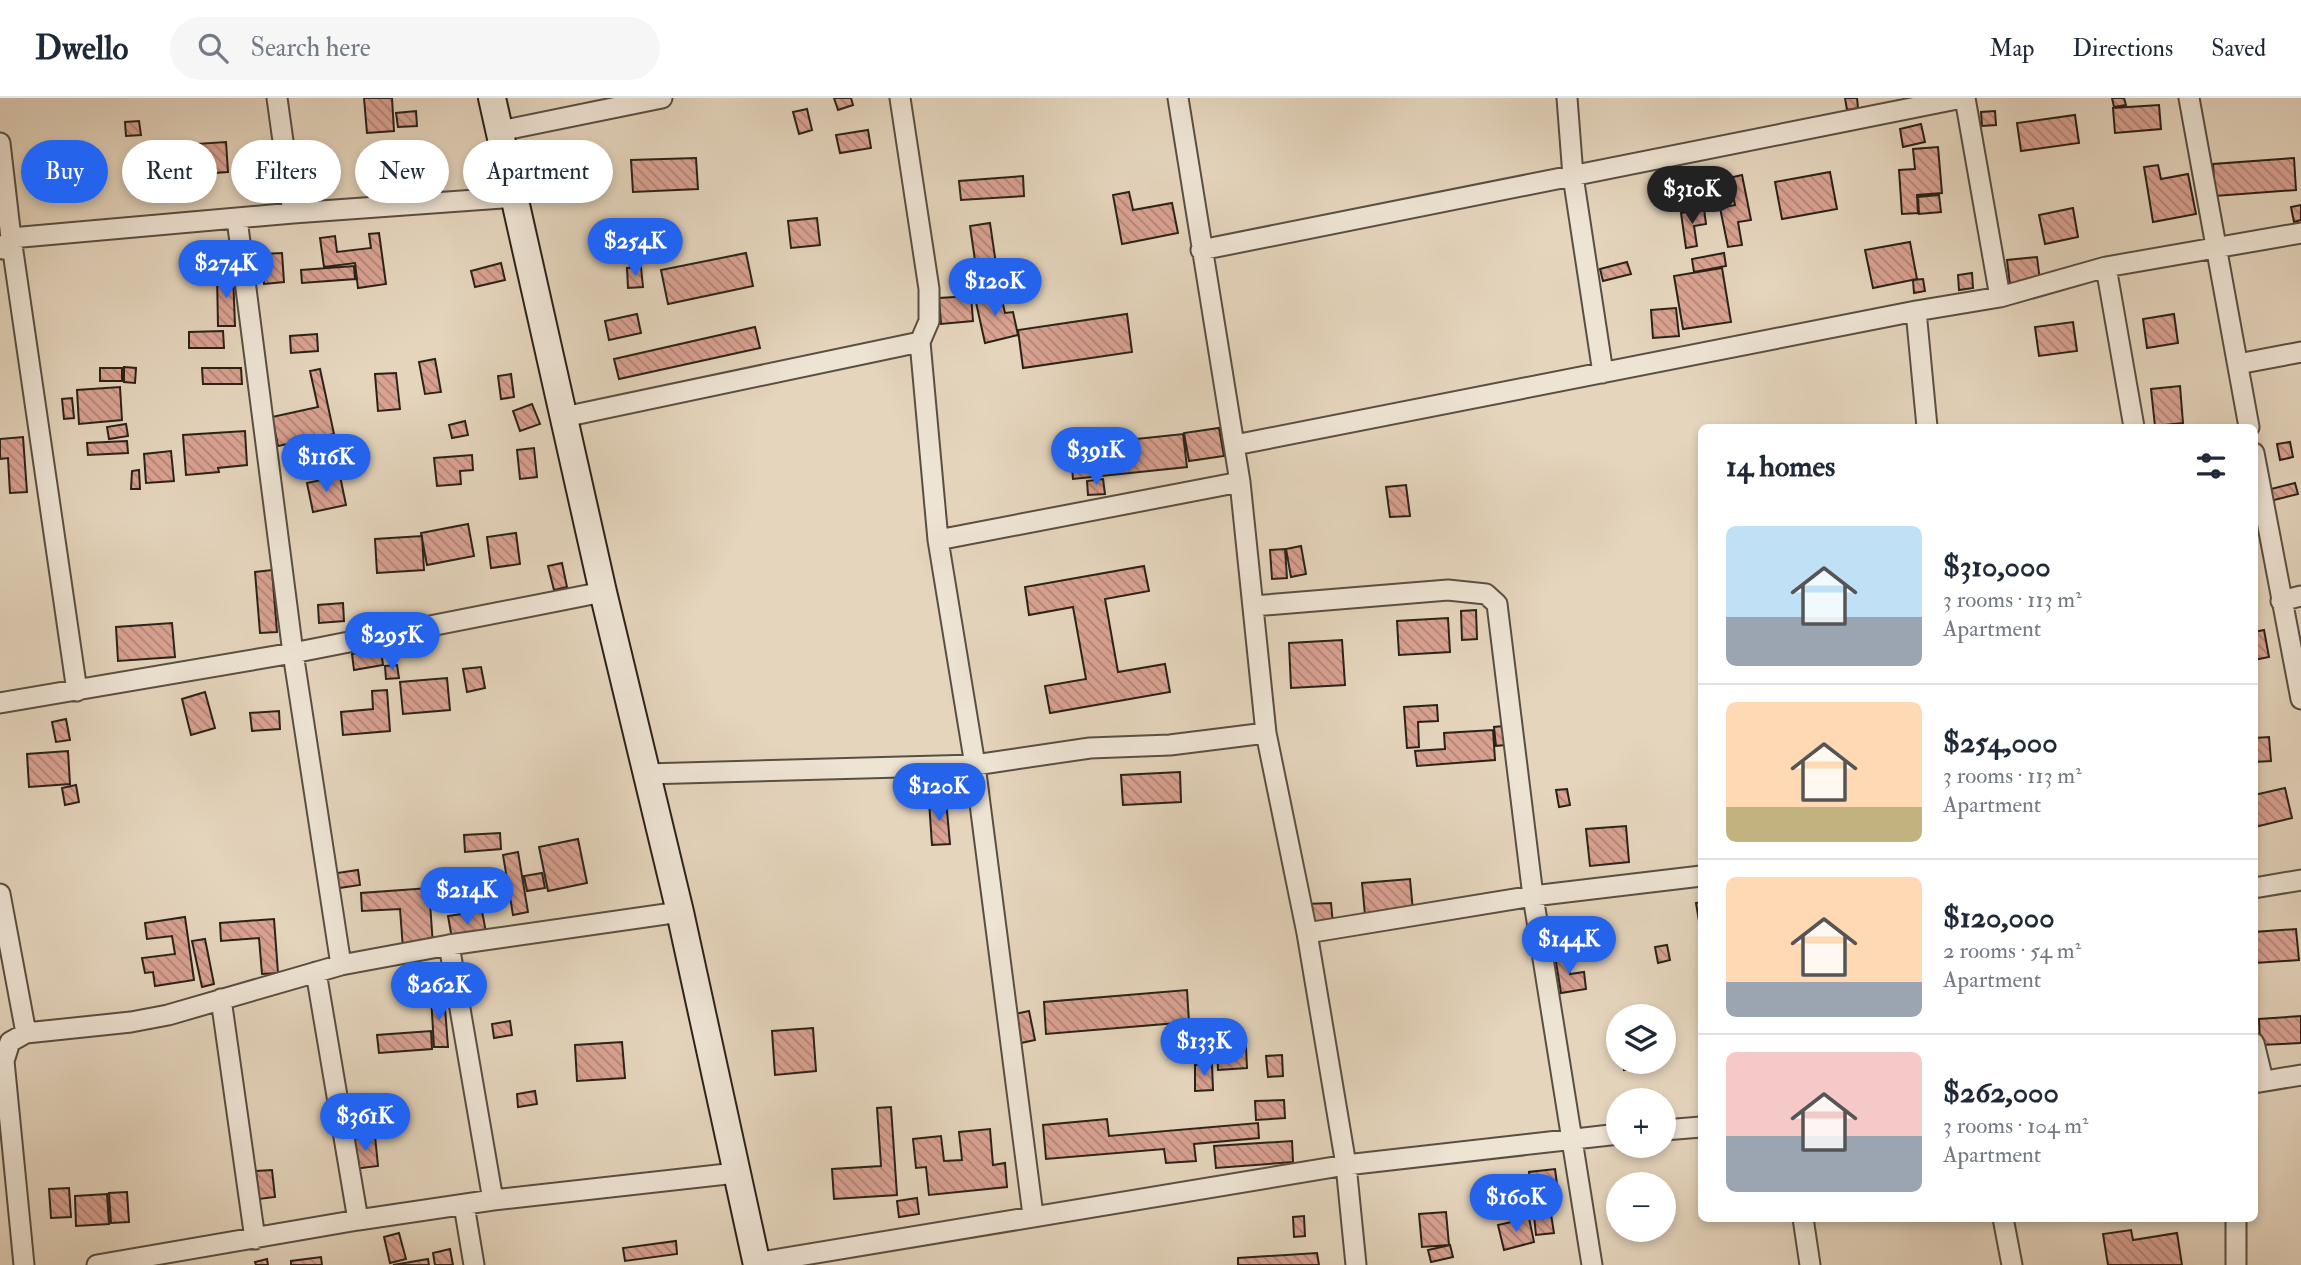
<!DOCTYPE html>
<meta charset="utf-8">
<style>
body{margin:0;font-family:"IM FELL Double Pica",serif;background:#f6f6f7;color:#1f2937;height:100vh;display:flex;flex-direction:column;font-size:26px;white-space:nowrap}
*{box-sizing:border-box;margin:0}
p{font-size:23px;color:#747a83}
.icon{flex:none;width:38px;height:38px;fill:none;stroke:currentColor;stroke-width:2;stroke-linecap:round;stroke-linejoin:round}
.map{position:relative;flex:1;overflow:hidden}
.drawer{position:absolute;left:1698px;top:326px;width:560px;height:798px;display:flex;flex-direction:column;background:#fff;border-radius:10px;box-shadow:0 4px 10px #0003}
.drawer>*{flex:none}
.guide{position:absolute;left:21px;top:42px;width:665px;height:63px;display:flex;gap:14px}
.fabs{position:absolute;left:1606px;top:906px;display:grid;gap:14px}
.fabs a{display:grid;place-items:center;width:70px;height:70px;border-radius:50%;background:#fff;box-shadow:0 4px 10px #0003;font-size:35px}
.price{position:absolute;translate:-50% -60px;padding:0 16px;border-radius:24px;background:#2563eb;color:#fff;font-size:23px;line-height:46px;filter:drop-shadow(0 2px 4px #0008)}
.price::after{content:'';position:absolute;left:50%;top:42px;width:21px;height:16px;margin-left:-10px;background:inherit;clip-path:polygon(0 0,100% 0,50% 100%)}
.price.selected{background:#222;color:#fff}
ul{padding:0;list-style:none}
li{display:flex;align-items:center;gap:21px;height:175px;padding:0 28px}
li+li{border-top:2px solid #e0e1e3}
li span{display:grid;place-items:center;flex:none;width:196px;height:140px;border-radius:10px;color:#555}
li>.icon{margin-inline-start:auto}
span .icon{width:84px;height:84px;fill:#fffc;stroke-width:1}
li b{font-size:30px}
h2{display:flex;justify-content:space-between;align-items:center;height:84px;padding:0 28px;font-size:30px}
.tag{padding:0 24px;border-radius:32px;background:#fff;box-shadow:0 4px 10px #0003;font-size:24px;line-height:63px}
.tag.selected{background:#2563eb;color:#fff}
header{display:flex;align-items:center;gap:42px;box-sizing:border-box;height:98px;padding:0 35px;background:#fff;border-bottom:2px solid #e0e1e3}
header strong{font-size:33px}
nav{display:flex;gap:38px;margin-inline-start:auto;font-size:24px}
.search{width:490px;height:63px;background:#f6f6f7;display:flex;align-items:center;gap:18px;box-sizing:border-box;padding:0 24px;border-radius:38px;color:#747a83;font-size:26px}
.map>svg:first-child{display:block}
</style>
<header>
<strong>Dwello</strong>
<div class="search"><svg class="icon" aria-label="search" viewBox="0 0 24 24"><circle cx="10" cy="10" r="6"/><path d="M15 15l6 6"/></svg>Search here</div>
<nav><a>Map</a><a>Directions</a><a>Saved</a></nav>
</header>
<div class="map">
<svg width="2301" height="1167" viewBox="0 0 2301 1167">
<defs>
<pattern id="building-back-hatch" width="6" height="6" patternUnits="userSpaceOnUse" patternTransform="scale(1.75)"><rect width="6" height="6" fill="#daa292"/><path d="M-1 5l2 2M0 0l6 6M5-1l2 2" fill="none" stroke="#b18476"/></pattern>
</defs>
<rect width="100%" height="100%" fill="#e5d5bd"/>
<filter id="stains"><feTurbulence type="fractalNoise" baseFrequency=".00286" numOctaves="4"/><feColorMatrix values="0 0 0 0 .2 0 0 0 0 .09 0 0 0 0 .02 0 0 0 .5 -.17"/></filter>
<radialGradient id="worn" r=".72"><stop offset=".6" stop-color="#630" stop-opacity="0"/><stop offset="1" stop-color="#630" stop-opacity=".3"/></radialGradient>
<path fill="url(#building-back-hatch)" stroke="#2a2218" stroke-width="2" d="M 364,0 L 392,0 L 394,33 L 367,35 Z
M 834,0 L 851,0 L 853,7 L 838,12 Z
M 1845,0 L 1857,0 L 1858,10 L 1847,12 Z
M 2112,0 L 2124,0 L 2126,7 L 2114,9 Z
M 2159,7 L 2161,31 L 2115,35 L 2113,10 Z
M 807,11 L 812,32 L 799,36 L 793,14 Z
M 416,13 L 417,28 L 398,29 L 396,15 Z
M 1995,13 L 1996,27 L 1982,28 L 1981,14 Z
M 2075,17 L 2079,45 L 2021,53 L 2017,25 Z
M 139,23 L 141,37 L 126,38 L 125,24 Z
M 1921,26 L 1925,44 L 1903,49 L 1900,31 Z
M 868,32 L 871,50 L 840,55 L 836,37 Z
M 226,44 L 228,74 L 169,78 L 167,48 Z
M 422,45 L 423,67 L 378,70 L 376,47 Z
M 1938,49 L 1942,95 L 1917,97 L 1918,115 L 1902,116 L 1899,72 L 1915,71 L 1913,51 Z
M 150,51 L 165,51 L 167,76 L 152,77 Z
M 696,60 L 698,91 L 633,94 L 631,62 Z
M 2294,60 L 2296,92 L 2215,98 L 2213,66 Z
M 2158,67 L 2161,81 L 2188,76 L 2196,116 L 2153,124 L 2144,69 Z
M 440,71 L 442,86 L 421,88 L 420,73 Z
M 1830,74 L 1837,111 L 1782,121 L 1775,84 Z
M 1742,77 L 1751,122 L 1738,124 L 1742,147 L 1728,149 L 1720,110 L 1735,107 L 1729,80 Z
M 1023,78 L 1024,98 L 961,102 L 959,83 Z
M 171,79 L 193,79 L 193,101 L 171,101 Z
M 1703,83 L 1710,103 L 1693,109 L 1686,89 Z
M 1129,94 L 1133,112 L 1172,105 L 1178,135 L 1122,146 L 1113,97 Z
M 1939,97 L 1941,114 L 1919,116 L 1918,99 Z
M 2301,107 L 2301,122 L 2294,124 L 2291,109 Z
M 2073,110 L 2078,139 L 2045,146 L 2039,117 Z
M 1704,111 L 1706,126 L 1694,128 L 1697,148 L 1686,150 L 1681,115 Z
M 817,120 L 820,147 L 791,150 L 788,123 Z
M 990,125 L 998,180 L 978,183 L 970,128 Z
M 654,126 L 657,158 L 625,161 L 622,129 Z
M 379,135 L 386,186 L 358,190 L 355,165 L 324,169 L 320,140 L 335,138 L 337,154 L 371,150 L 369,136 Z
M 1910,144 L 1917,181 L 1873,190 L 1865,152 Z
M 282,155 L 284,184 L 264,186 L 262,156 Z
M 746,155 L 753,188 L 668,206 L 661,172 Z
M 1724,155 L 1726,168 L 1694,174 L 1692,161 Z
M 2037,159 L 2040,183 L 2010,187 L 2007,162 Z
M 1627,164 L 1631,176 L 1603,183 L 1600,171 Z
M 501,165 L 505,182 L 475,189 L 471,173 Z
M 354,168 L 355,181 L 302,185 L 301,172 Z
M 641,169 L 643,189 L 628,190 L 627,170 Z
M 1722,170 L 1731,224 L 1683,231 L 1674,178 Z
M 1972,175 L 1973,190 L 1959,192 L 1958,177 Z
M 217,176 L 233,176 L 235,228 L 218,228 Z
M 1923,181 L 1925,193 L 1914,195 L 1913,182 Z
M 1000,194 L 1005,215 L 1013,214 L 1018,237 L 985,245 L 975,200 Z
M 971,198 L 973,223 L 941,226 L 939,200 Z
M 1676,210 L 1679,238 L 1653,240 L 1651,212 Z
M 637,216 L 641,235 L 609,242 L 605,223 Z
M 1127,216 L 1132,254 L 1023,270 L 1018,232 Z
M 2174,216 L 2178,245 L 2147,250 L 2143,221 Z
M 2073,224 L 2077,253 L 2039,258 L 2035,229 Z
M 755,229 L 760,250 L 619,281 L 614,261 Z
M 223,233 L 224,250 L 189,250 L 189,234 Z
M 317,236 L 318,253 L 291,255 L 290,238 Z
M 435,261 L 441,294 L 425,296 L 419,264 Z
M 124,269 L 136,270 L 135,285 L 124,284 Z
M 100,270 L 122,270 L 122,283 L 100,283 Z
M 202,270 L 241,270 L 242,286 L 203,286 Z
M 320,271 L 334,336 L 278,348 L 272,319 L 318,309 L 310,273 Z
M 396,275 L 400,311 L 378,313 L 375,276 Z
M 511,276 L 514,299 L 501,301 L 498,278 Z
M 2180,288 L 2183,325 L 2155,328 L 2151,291 Z
M 120,289 L 122,322 L 79,326 L 77,292 Z
M 72,300 L 74,320 L 64,321 L 62,301 Z
M 532,306 L 540,326 L 520,333 L 513,313 Z
M 465,323 L 468,337 L 452,340 L 449,327 Z
M 126,326 L 128,338 L 109,341 L 107,329 Z
M 1219,330 L 1224,358 L 1189,363 L 1184,335 Z
M 245,333 L 247,367 L 218,370 L 219,374 L 186,377 L 183,337 Z
M 1183,336 L 1187,369 L 1073,381 L 1070,348 Z
M 23,339 L 27,394 L 10,395 L 8,360 L 0,361 L 0,341 Z
M 127,343 L 128,355 L 88,357 L 87,345 Z
M 2290,344 L 2293,359 L 2280,362 L 2277,346 Z
M 534,350 L 537,379 L 520,381 L 517,352 Z
M 171,353 L 174,383 L 146,385 L 144,356 Z
M 472,357 L 473,372 L 460,373 L 461,386 L 437,388 L 434,360 Z
M 139,372 L 140,391 L 131,391 L 132,373 Z
M 340,378 L 346,407 L 313,414 L 307,385 Z
M 1103,381 L 1105,396 L 1088,397 L 1087,383 Z
M 2295,385 L 2298,396 L 2270,403 L 2267,392 Z
M 1406,387 L 1410,418 L 1390,419 L 1386,389 Z
M 468,426 L 474,458 L 427,467 L 421,435 Z
M 516,435 L 520,466 L 491,470 L 487,439 Z
M 422,438 L 424,472 L 377,475 L 375,441 Z
M 1301,448 L 1306,476 L 1291,479 L 1286,451 Z
M 1285,451 L 1287,480 L 1272,481 L 1270,452 Z
M 562,465 L 567,489 L 554,492 L 548,468 Z
M 1144,468 L 1149,493 L 1105,501 L 1118,574 L 1165,566 L 1170,594 L 1050,615 L 1045,588 L 1086,581 L 1073,509 L 1029,517 L 1025,489 Z
M 272,472 L 277,534 L 260,535 L 255,474 Z
M 343,505 L 344,523 L 319,525 L 318,507 Z
M 1476,512 L 1477,541 L 1462,542 L 1461,513 Z
M 1448,520 L 1450,554 L 1399,557 L 1397,523 Z
M 172,525 L 175,559 L 118,563 L 116,529 Z
M 2264,532 L 2269,559 L 2254,562 L 2254,534 Z
M 1342,542 L 1345,587 L 1291,590 L 1289,545 Z
M 381,552 L 383,567 L 354,572 L 352,556 Z
M 397,567 L 399,580 L 386,581 L 385,568 Z
M 481,569 L 485,590 L 467,594 L 463,571 Z
M 447,580 L 450,612 L 403,616 L 400,584 Z
M 387,592 L 390,633 L 343,637 L 341,614 L 373,611 L 372,593 Z
M 205,594 L 215,630 L 191,637 L 182,601 Z
M 1437,607 L 1438,623 L 1418,624 L 1419,649 L 1407,650 L 1404,609 Z
M 279,613 L 280,631 L 252,633 L 250,615 Z
M 66,621 L 70,642 L 56,644 L 52,624 Z
M 1503,628 L 1505,647 L 1496,648 L 1494,629 Z
M 1493,632 L 1495,662 L 1417,668 L 1415,653 L 1445,651 L 1444,635 Z
M 2269,639 L 2271,663 L 2254,664 L 2254,640 Z
M 68,653 L 70,686 L 29,689 L 27,656 Z
M 1180,674 L 1181,704 L 1123,707 L 1121,677 Z
M 76,687 L 79,704 L 65,707 L 62,690 Z
M 2285,690 L 2292,720 L 2255,729 L 2254,697 Z
M 1567,691 L 1570,707 L 1559,709 L 1556,692 Z
M 946,702 L 950,746 L 932,747 L 929,703 Z
M 1626,728 L 1629,764 L 1590,768 L 1586,731 Z
M 500,735 L 501,751 L 465,754 L 464,737 Z
M 578,741 L 587,785 L 548,793 L 539,749 Z
M 518,754 L 528,814 L 513,817 L 503,757 Z
M 358,772 L 360,787 L 339,790 L 337,775 Z
M 542,775 L 545,790 L 527,793 L 524,778 Z
M 1410,781 L 1413,813 L 1365,817 L 1362,785 Z
M 429,790 L 433,848 L 403,851 L 400,811 L 362,813 L 361,795 Z
M 1701,804 L 1701,835 L 1696,805 Z
M 1331,805 L 1333,826 L 1307,828 L 1305,806 Z
M 482,813 L 487,840 L 453,846 L 448,818 Z
M 185,819 L 194,882 L 155,888 L 153,874 L 145,875 L 142,860 L 175,856 L 172,838 L 147,841 L 145,825 Z
M 274,821 L 278,875 L 262,876 L 259,840 L 221,843 L 220,825 Z
M 2296,831 L 2299,862 L 2255,865 L 2254,834 Z
M 205,841 L 214,886 L 202,889 L 192,843 Z
M 1667,847 L 1670,862 L 1658,865 L 1655,849 Z
M 1567,856 L 1570,876 L 1584,874 L 1586,891 L 1561,895 L 1555,858 Z
M 1187,892 L 1189,924 L 1046,936 L 1044,904 Z
M 444,897 L 448,949 L 434,949 L 431,898 Z
M 1029,913 L 1035,942 L 1021,945 L 1015,916 Z
M 2301,918 L 2301,945 L 2260,947 L 2259,921 Z
M 510,923 L 512,937 L 494,940 L 492,926 Z
M 813,930 L 816,973 L 775,977 L 772,933 Z
M 431,933 L 432,951 L 379,955 L 377,937 Z
M 622,944 L 625,980 L 577,983 L 575,947 Z
M 1246,949 L 1247,970 L 1218,972 L 1217,951 Z
M 1282,957 L 1283,978 L 1268,979 L 1266,958 Z
M 1623,964 L 1659,964 L 1659,965 L 1624,972 Z
M 1212,966 L 1213,992 L 1195,993 L 1195,967 Z
M 535,993 L 537,1006 L 518,1009 L 517,996 Z
M 1284,1002 L 1285,1020 L 1256,1022 L 1255,1003 Z
M 891,1009 L 897,1097 L 834,1101 L 832,1071 L 881,1068 L 877,1010 Z
M 1107,1021 L 1109,1038 L 1258,1025 L 1259,1040 L 1194,1046 L 1196,1063 L 1166,1065 L 1164,1051 L 1046,1061 L 1043,1027 Z
M 990,1031 L 993,1067 L 1005,1065 L 1007,1089 L 929,1097 L 926,1069 L 916,1070 L 913,1041 L 941,1038 L 944,1063 L 962,1062 L 959,1034 Z
M 375,1038 L 378,1068 L 354,1071 L 351,1041 Z
M 1292,1043 L 1293,1064 L 1216,1070 L 1214,1048 Z
M 1555,1071 L 1557,1086 L 1531,1089 L 1529,1074 Z
M 272,1072 L 275,1099 L 259,1101 L 256,1073 Z
M 1510,1079 L 1510,1093 L 1496,1094 L 1496,1080 Z
M 69,1090 L 71,1119 L 51,1120 L 49,1091 Z
M 127,1094 L 129,1124 L 111,1125 L 109,1095 Z
M 107,1096 L 109,1126 L 76,1128 L 75,1098 Z
M 917,1100 L 919,1116 L 899,1119 L 897,1103 Z
M 1446,1114 L 1449,1147 L 1422,1149 L 1419,1116 Z
M 1551,1116 L 1554,1135 L 1536,1137 L 1534,1118 Z
M 1304,1118 L 1305,1138 L 1294,1139 L 1293,1119 Z
M 1529,1120 L 1534,1144 L 1504,1152 L 1498,1127 Z
M 2131,1132 L 2133,1142 L 2177,1135 L 2182,1167 L 2108,1167 L 2103,1136 Z
M 399,1135 L 406,1161 L 390,1165 L 384,1139 Z
M 676,1143 L 677,1156 L 625,1163 L 623,1150 Z
M 1450,1147 L 1453,1159 L 1431,1164 L 1428,1152 Z
M 450,1151 L 453,1167 L 435,1167 L 433,1155 Z
M 1317,1155 L 1319,1167 L 1238,1167 L 1238,1160 Z
M 321,1159 L 322,1167 L 291,1167 L 291,1163 Z
M 267,1161 L 268,1167 L 256,1167 L 255,1164 Z
M 428,1161 L 429,1167 L 393,1167 Z"/>
<g fill="none" stroke-linecap="round" stroke-linejoin="round">
<defs>
<path id="minor" d="M 277,0 L 293,115
M 900,0 L 929,191 L 929,223 L 920,244 L 938,442 L 975,667 L 1033,1117
M 1178,0 L 1240,384 L 1266,635 L 1307,835 L 1346,1067 L 1356,1167
M 1567,0 L 1573,78 L 1603,275
M 1965,0 L 2000,199
M 2189,0 L 2249,329
M 500,33 L 662,0
M 0,45 L 11,140 L 77,593
M 237,121 L 293,555 L 341,867
M 3,151 L 11,140 L 293,115 L 516,99
M 1201,152 L 1962,0
M 2106,169 L 2134,329
M 1916,213 L 1927,329
M 2238,266 L 2301,254
M 564,319 L 920,244
M 1235,347 L 1916,213 L 2000,199 L 2106,169 L 2301,135
M 2254,355 L 2301,601
M 938,442 L 1240,384
M 2281,503 L 2301,498
M 1253,508 L 1448,492 L 1486,496 L 1497,506 L 1533,798 L 1592,1167
M 0,605 L 293,555 L 603,494
M 645,676 L 975,667 L 1090,650 L 1170,647 L 1266,635
M 2254,790 L 2301,782
M 0,796 L 26,935
M 1307,835 L 1533,798 L 1701,778
M 449,847 L 493,1102
M 316,874 L 358,1122
M 221,901 L 255,1141
M 2254,945 L 2263,982
M 2254,985 L 2301,977
M 1664,1032 L 1701,1029
M 464,1107 L 474,1167
M 1803,1120 L 1810,1167
M 2003,1120 L 2012,1167
M 756,1165 L 1346,1067 L 1619,1036
M 24,1167 L 4,963 L 10,944 L 26,935 L 131,924 L 168,917 L 341,867 L 449,847 L 680,814
M 97,1167 L 358,1122 L 493,1102 L 736,1075
M 2236,1167 L 2236,1120"/>
<path id="secondary" d="M 492,0 L 603,494 L 680,814 L 757,1167"/>
</defs>
<use href="#minor" stroke="#594f41" stroke-width="23"/>
<use href="#secondary" stroke="#2a2218" stroke-width="30"/>
<use href="#minor" stroke="#eee4d4" stroke-width="19"/>
<use href="#secondary" stroke="#eee4d4" stroke-width="26"/>
</g>
<rect width="100%" height="100%" filter="url(#stains)"/>
<rect width="100%" height="100%" fill="url(#worn)"/>
</svg>
<div class="fabs">
<a><svg class="icon" aria-label="layers" viewBox="0 0 24 24"><path d="M12 4l9 5-9 5-9-5zM3 14l9 5 9-5"/></svg></a>
<a>+</a>
<a>−</a>
</div>
<b class="price selected" style="left:1692px;top:128px">$310K</b>
<b class="price" style="left:635px;top:180px">$254K</b>
<b class="price" style="left:226px;top:202px">$274K</b>
<b class="price" style="left:995px;top:220px">$120K</b>
<b class="price" style="left:1096px;top:389px">$391K</b>
<b class="price" style="left:326px;top:396px">$116K</b>
<b class="price" style="left:392px;top:574px">$295K</b>
<b class="price" style="left:939px;top:725px">$120K</b>
<b class="price" style="left:467px;top:829px">$214K</b>
<b class="price" style="left:1569px;top:878px">$144K</b>
<b class="price" style="left:439px;top:924px">$262K</b>
<b class="price" style="left:1204px;top:980px">$133K</b>
<b class="price" style="left:365px;top:1055px">$361K</b>
<b class="price" style="left:1516px;top:1136px">$160K</b>
<div class="guide">
<a class="tag selected">Buy</a>
<a class="tag">Rent</a>
<a class="tag">Filters</a>
<a class="tag">New</a>
<a class="tag">Apartment</a>
</div>
<section class="drawer">
<h2>14 homes<svg class="icon" aria-label="filters" viewBox="0 0 24 24"><path d="M4 7h16M4 17h16"/><circle cx="9" cy="7" r="2"/><circle cx="15" cy="17" r="2"/></svg></h2>
<ul>
<li><span style="background:linear-gradient(#bfe0f5 65%,#9aa5b1 0)"><svg class="icon" aria-label="home" viewBox="0 0 24 24"><path d="M3 11l9-7 9 7M6 9v11h12V9"/></svg></span><div><b>$310,000</b><p>3 rooms · 113 m²</p><p>Apartment</p></div></li>
<li><span style="background:linear-gradient(#ffd9b3 75%,#c2b280 0)"><svg class="icon" aria-label="home" viewBox="0 0 24 24"><path d="M3 11l9-7 9 7M6 9v11h12V9"/></svg></span><div><b>$254,000</b><p>3 rooms · 113 m²</p><p>Apartment</p></div></li>
<li><span style="background:linear-gradient(#ffd9b3 75%,#9aa5b1 0)"><svg class="icon" aria-label="home" viewBox="0 0 24 24"><path d="M3 11l9-7 9 7M6 9v11h12V9"/></svg></span><div><b>$120,000</b><p>2 rooms · 54 m²</p><p>Apartment</p></div></li>
<li><span style="background:linear-gradient(#f6c9c9 60%,#9aa5b1 0)"><svg class="icon" aria-label="home" viewBox="0 0 24 24"><path d="M3 11l9-7 9 7M6 9v11h12V9"/></svg></span><div><b>$262,000</b><p>3 rooms · 104 m²</p><p>Apartment</p></div></li>
</ul>
</section>
</div>
